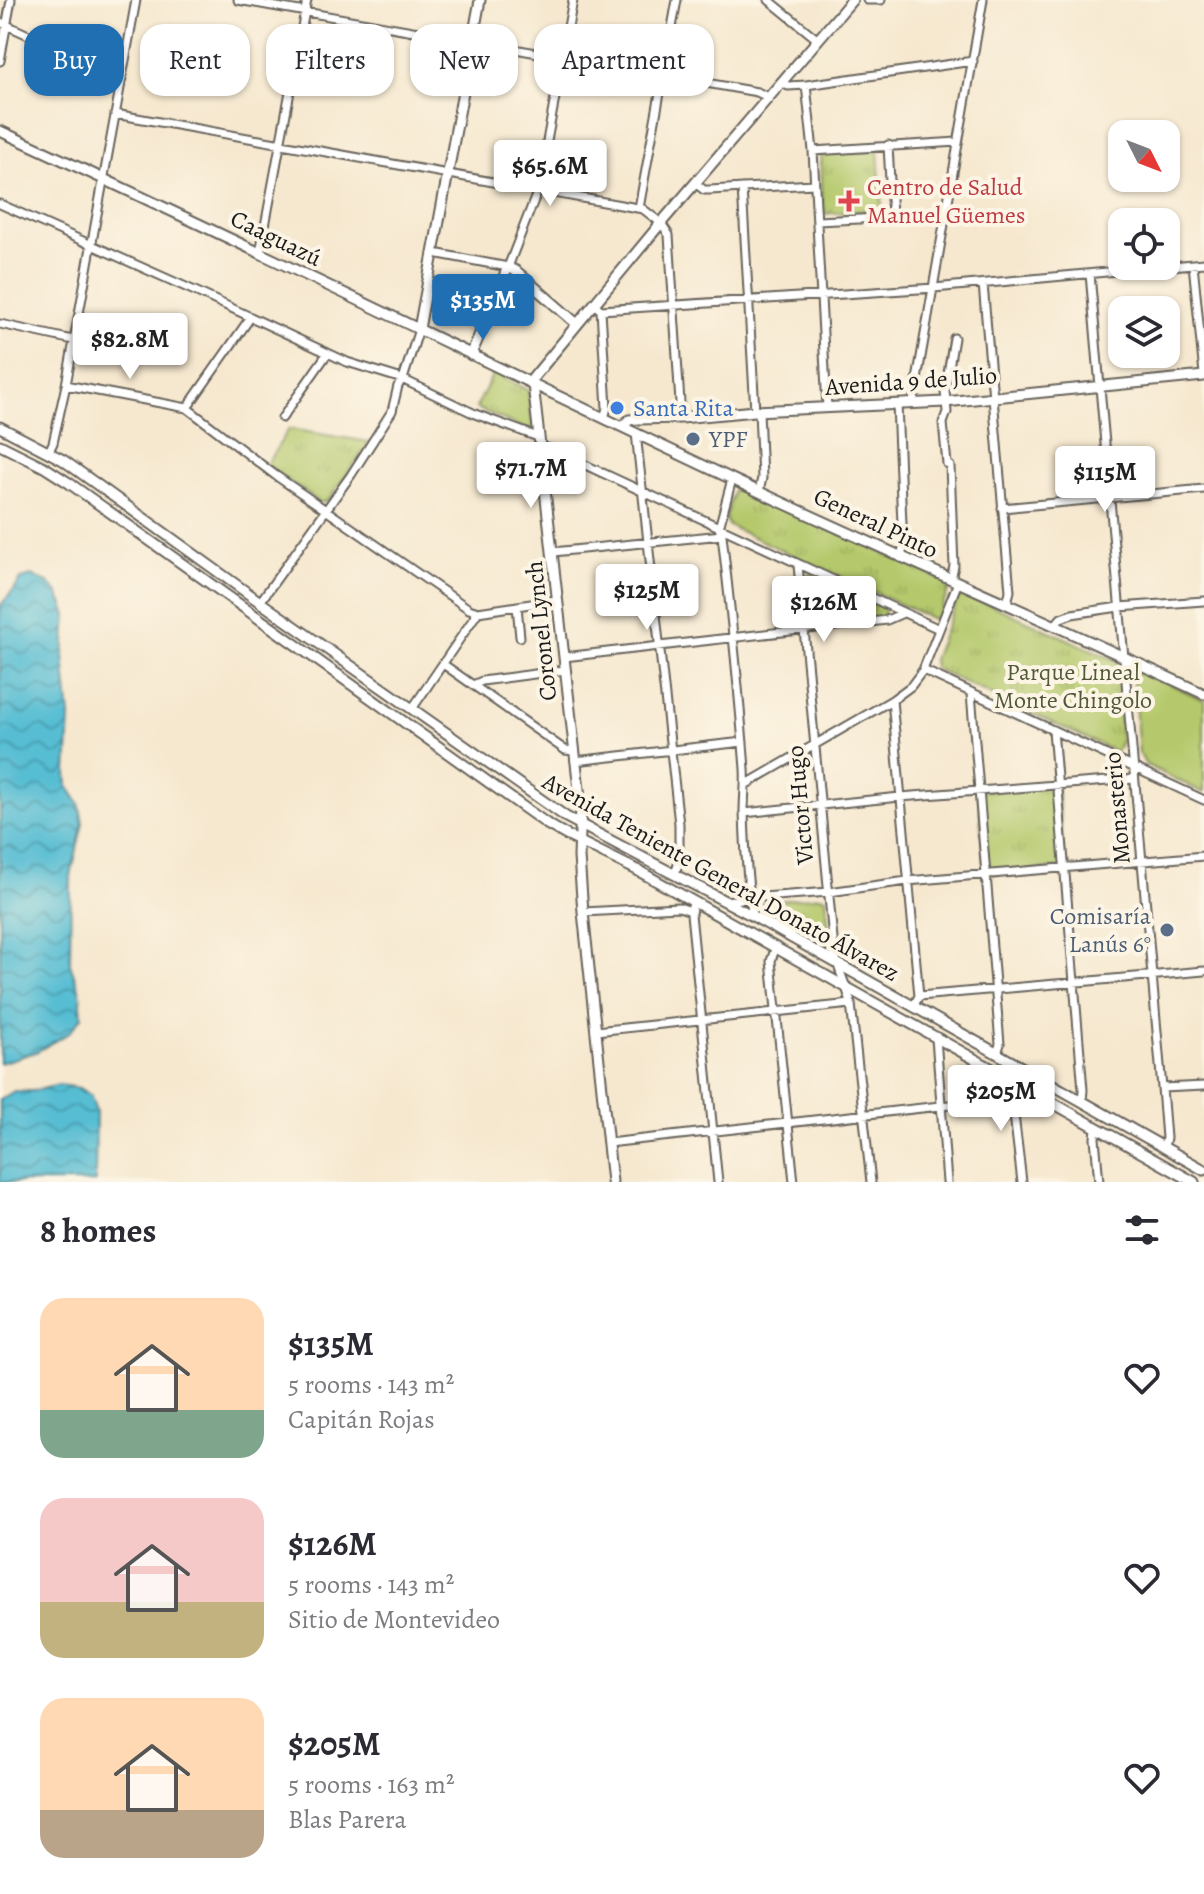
<!DOCTYPE html>
<meta charset="utf-8">
<style>
body{margin:0;font-family:Alegreya,serif;background:#f7f7f7;color:#2b2b33;height:100vh;display:flex;flex-direction:column;font-size:30px;white-space:nowrap}
*{box-sizing:border-box;margin:0}
p{font-size:26px;color:#7c7c81}
.icon{flex:none;width:44px;height:44px;fill:none;stroke:currentColor;stroke-width:2;stroke-linecap:round;stroke-linejoin:round}
.map{position:relative;height:1182px;overflow:hidden}
.drawer{display:flex;flex-direction:column;background:#fff;flex:1}
.drawer>*{flex:none}
.banner{position:absolute;left:24px;top:24px;width:800px;height:72px;display:flex;gap:16px}
.needle{width:52px;rotate:132deg}
.controls{position:absolute;left:1108px;top:120px;display:grid;gap:16px}
.controls a{display:grid;place-items:center;width:72px;height:72px;border-radius:16px;background:#fff;box-shadow:0 2px 6px #0004;font-size:40px}
.price{position:absolute;translate:-50% -68px;padding:0 18px;border-radius:8px;background:#fff;color:#222;font-size:26px;line-height:52px;filter:drop-shadow(0 2px 4px #0008)}
.price::after{content:'';position:absolute;left:50%;top:48px;width:24px;height:18px;margin-left:-12px;background:inherit;clip-path:polygon(0 0,100% 0,50% 100%)}
.price.on{background:#1f6fb2;color:#fff}
ul{padding:0;list-style:none}
li{display:flex;align-items:center;gap:24px;height:200px;padding:0 40px}
li span{display:grid;place-items:center;flex:none;width:224px;height:160px;border-radius:24px;color:#555}
li>.icon{margin-inline-start:auto}
span .icon{width:96px;height:96px;fill:#fffc;stroke-width:1}
li b{font-size:34px}
h2{display:flex;justify-content:space-between;align-items:center;height:96px;padding:0 40px;font-size:34px}
.tag{padding:0 28px;border-radius:24px;background:#fff;box-shadow:0 2px 6px #0004;font-size:28px;line-height:72px}
.tag.on{background:#1f6fb2;color:#fff}
.map>svg:first-child{display:block}
</style>
<div class="map">
<svg width="1204" height="1182" viewBox="0 0 1204 1182">
<defs>
<pattern id="park-tufts" width="24" height="20" patternUnits="userSpaceOnUse" patternTransform="scale(2)"><rect width="24" height="20" fill="#b5c96c"/><path d="M3 7l-1-3M5 7V3M7 7l1-3M15 17l-1-3M17 17v-4M19 17l1-3" fill="none" stroke="#9bac5d"/></pattern>
<pattern id="water-waves" width="16" height="10" patternUnits="userSpaceOnUse" patternTransform="scale(2)"><rect width="16" height="10" fill="#56bdd3"/><path d="M0 5q4-4 8 0t8 0" fill="none" stroke="#4699aa"/></pattern>
</defs>
<rect width="100%" height="100%" fill="#fcf5e5"/>
<filter id="ink" filterUnits="userSpaceOnUse"><feTurbulence type="fractalNoise" baseFrequency=".0125" numOctaves="2"/><feDisplacementMap in="SourceGraphic" scale="16" xChannelSelector="R" yChannelSelector="G"/><feConvolveMatrix kernelMatrix="1 2 1 2 8 2 1 2 1" color-interpolation-filters="sRGB"/></filter>
<filter id="wash" filterUnits="userSpaceOnUse"><feTurbulence type="fractalNoise" baseFrequency=".006" numOctaves="4" result="noise"/><feDisplacementMap in="SourceGraphic" scale="32" xChannelSelector="R" yChannelSelector="G"/><feGaussianBlur stdDeviation="1.8" result="paint"/><feColorMatrix in="noise" values="0 0 0 0 0 0 0 0 0 0 0 0 0 0 0 0 0 1.4 0 .05"/><feComposite in="paint" operator="in"/></filter>
<g filter="url(#wash)">
<rect width="100%" height="100%" fill="#f6e8cf"/>
<path fill="#b5c96c" stroke="#687244" stroke-width="2" d="M 1140,672 L 1145,672 L 1204,700 L 1204,793 L 1146,765 L 1139,753 L 1133,680 L 1136,674 Z"/>
<path fill="url(#park-tufts)" stroke="#687244" stroke-width="2" d="M 878,151 L 882,209 L 823,214 L 821,154 Z
M 493,374 L 495,374 L 528,390 L 533,431 L 530,431 L 476,408 Z
M 289,429 L 370,442 L 328,500 L 321,503 L 266,465 Z
M 734,487 L 737,487 L 947,582 L 950,587 L 938,616 L 933,619 L 729,526 L 726,521 L 726,517 Z
M 807,574 L 811,574 L 884,608 L 885,616 L 882,618 L 807,626 L 802,580 Z
M 964,593 L 1117,661 L 1121,741 L 1116,752 L 937,670 L 934,667 L 933,659 L 958,598 Z
M 1057,785 L 1065,867 L 985,875 L 978,791 Z
M 821,896 L 826,898 L 831,951 L 827,953 L 758,915 L 757,909 L 759,905 L 763,902 Z"/>
<path fill="url(#water-waves)" stroke="#396c78" stroke-width="2" d="M 32,576 L 48,583 L 58,593 L 67,615 L 64,656 L 70,717 L 67,773 L 68,786 L 79,803 L 83,823 L 71,876 L 70,963 L 80,992 L 82,1017 L 69,1033 L 36,1052 L 0,1063 L 0,606 L 14,590 L 21,579 Z
M 59,1085 L 79,1088 L 90,1095 L 96,1111 L 95,1182 L 0,1182 L 0,1100 L 14,1091 L 33,1091 Z"/>
</g>
<g filter="url(#ink)">
<g fill="none" stroke-linecap="round" stroke-linejoin="round">
<defs>
<path id="street" d="M 238,0 L 757,92 L 768,97
M 769,0 L 818,40
M 867,0 L 881,0
M 0,22 L 122,78
M 0,61 L 11,0
M 781,82 L 788,86 L 806,85 L 973,61
M 806,85 L 813,151 L 827,407
M 115,114 L 643,209 L 661,223 L 669,235 L 681,418
M 888,145 L 892,217
M 813,151 L 958,142
M 695,183 L 704,190 L 710,190 L 814,184
M 742,188 L 755,411
M 0,204 L 197,292 L 347,362 L 402,379 L 475,414 L 538,437
M 639,208 L 677,0
M 817,221 L 945,215
M 260,253 L 307,0
M 434,253 L 508,267 L 538,190 L 573,0
M 1193,264 L 1204,374
M 1090,274 L 1162,1088 L 1166,1138 L 1164,1147
M 983,284 L 1010,591 L 1007,603
M 594,304 L 601,310 L 934,288 L 1204,263
M 601,310 L 607,408 L 604,418
M 0,324 L 73,340
M 66,385 L 187,408 L 275,475 L 469,609 L 478,612
M 913,403 L 983,0
M 897,404 L 903,548 L 901,558
M 187,408 L 250,318
M 759,411 L 762,478 L 759,492
M 282,418 L 327,354
M 636,433 L 679,824 L 679,860 L 675,875
M 540,447 L 551,449 L 939,629
M 49,451 L 53,443 L 66,385 L 136,0
M 732,479 L 719,528 L 722,535 C 731,613 739,690 745,769 C 746,783 744,797 744,812 C 745,847 747,882 753,916
M 1002,508 L 1204,489
M 553,552 L 722,535
M 798,565 L 834,950 C 837,969 847,985 851,1004 L 871,1182
M 951,579 L 954,566 L 950,466 L 947,464 L 943,423 L 947,412 L 945,391 L 954,338
M 260,602 L 351,475 L 392,411 L 398,386 L 404,376 L 419,329
M 517,606 L 520,637
M 1055,625 L 1061,618 L 1072,614 L 1119,607 L 1204,601
M 564,657 L 887,620 L 903,613
M 443,664 L 565,750 L 574,751
M 923,670 L 1204,800
M 473,685 L 482,681 L 565,670
M 971,693 L 1000,1044 L 997,1054
M 892,700 L 919,996 L 913,1007
M 412,709 L 478,612 L 557,600
M 1053,730 L 1083,1090 L 1082,1101
M 575,761 L 743,742
M 745,785 L 892,700 L 911,686 L 923,670 L 958,582
M 744,813 L 900,797 L 1134,779
M 725,901 L 750,898 L 829,892 L 907,881 L 1204,856
M 693,902 L 691,914 L 718,1182
M 583,912 L 679,907 L 691,911
M 775,949 L 771,961 L 794,1182
M 919,996 L 1204,971
M 596,1031 L 851,1004
M 936,1038 L 947,1182
M 1012,1081 L 1012,1098 L 1022,1182
M 1162,1088 L 1204,1086
M 1096,1128 L 1095,1138 L 1099,1182
M 608,1143 L 1012,1098"/>
<path id="secondary" d="M 0,131 C 247,244 490,365 736,481 C 891,554 1049,621 1204,694
M 419,329 L 480,0
M 471,355 L 508,267 L 516,271 L 577,324
M 0,427 L 63,460 L 260,602 L 566,817 L 753,916 L 1204,1170
M 623,427 L 629,420 L 638,419 L 681,418 L 755,411 L 945,402 L 1204,376
M 0,445 L 44,467 L 69,483 L 547,824 L 568,836 L 637,870 L 1194,1182
M 612,1182 L 583,912 L 579,857 L 581,807 L 533,384 L 533,378 L 661,223 L 852,0"/>
</defs>
<use href="#street" stroke="#68635b" stroke-width="11"/>
<use href="#secondary" stroke="#68635b" stroke-width="13"/>
<use href="#street" stroke="#fff" stroke-width="7"/>
<use href="#secondary" stroke="#fff" stroke-width="9"/>
</g>
</g>
<path fill="#e0444e" stroke="#fcf5e5" stroke-width="3" d="M845 189h8v8h8v8h-8v8h-8v-8h-8v-8h8z"/>
<circle fill="#3f7fe0" stroke="#fcf5e5" stroke-width="3" cx="617" cy="408" r="8"/>
<g fill="#5c6f8a" stroke="#fcf5e5" stroke-width="3">
<circle cx="693" cy="439" r="8"/>
<circle cx="1167" cy="930" r="8"/>
</g>
<g text-anchor="middle" dominant-baseline="central" stroke-width="8" stroke-linejoin="round" paint-order="stroke">
<g font-size="24" fill="#be3a42" stroke="#fcf5e5" text-anchor="start">
<text x="867" y="187">Centro de Salud<tspan x="867" dy="28">Manuel Güemes</tspan></text>
</g>
<g font-size="24" fill="#1c1c1c" stroke="#fcf5e5">
<text transform="translate(276 238) rotate(26)">Caaguazú</text>
<text transform="translate(911 381) rotate(-4)">Avenida 9 de Julio</text>
<text transform="translate(876 523) rotate(25)">General Pinto</text>
<text transform="translate(541 631) rotate(-96)">Coronel Lynch</text>
<text transform="translate(800 805) rotate(-95)">Victor Hugo</text>
<text transform="translate(1117 808) rotate(-95)">Monasterio</text>
<text transform="translate(721 877) rotate(29)">Avenida Teniente General Donato Álvarez</text>
</g>
<g font-size="24" fill="#366cbe" stroke="#fcf5e5" text-anchor="start">
<text x="633" y="408">Santa Rita</text>
</g>
<g font-size="24" fill="#4e5e75" stroke="#fcf5e5" text-anchor="start">
<text x="709" y="439">YPF</text>
<text x="1151" y="916" text-anchor="end">Comisaría<tspan x="1151" dy="28">Lanús 6°</tspan></text>
</g>
<g font-size="24" fill="#525938" stroke="#fcf5e5">
<text x="1073" y="672">Parque Lineal<tspan x="1073" dy="28">Monte Chingolo</tspan></text>
</g>
</g>
</svg>
<div class="controls">
<a><svg class="needle" viewBox="-14 -14 28 28"><path d="M0-13l5 13h-10z" fill="#e53935"/><path d="M0 13l5-13h-10z" fill="#7c7c81"/></svg></a>
<a><svg class="icon" aria-label="locate" viewBox="0 0 24 24"><circle cx="12" cy="12" r="6"/><path d="M12 2v4M12 18v4M2 12h4M18 12h4"/></svg></a>
<a><svg class="icon" aria-label="layers" viewBox="0 0 24 24"><path d="M12 4l9 5-9 5-9-5zM3 14l9 5 9-5"/></svg></a>
</div>
<b class="price" style="left:550px;top:208px">$65.6M</b>
<b class="price on" style="left:483px;top:342px">$135M</b>
<b class="price" style="left:130px;top:381px">$82.8M</b>
<b class="price" style="left:531px;top:510px">$71.7M</b>
<b class="price" style="left:1105px;top:514px">$115M</b>
<b class="price" style="left:647px;top:632px">$125M</b>
<b class="price" style="left:824px;top:644px">$126M</b>
<b class="price" style="left:1001px;top:1133px">$205M</b>
<div class="banner">
<a class="tag on">Buy</a>
<a class="tag">Rent</a>
<a class="tag">Filters</a>
<a class="tag">New</a>
<a class="tag">Apartment</a>
</div>
</div>
<section class="drawer">
<h2>8 homes<svg class="icon" aria-label="filters" viewBox="0 0 24 24"><path d="M4 7h16M4 17h16"/><circle cx="9" cy="7" r="2"/><circle cx="15" cy="17" r="2"/></svg></h2>
<ul>
<li><span style="background:linear-gradient(#ffd9b3 70%,#7fa58c 0)"><svg class="icon" aria-label="home" viewBox="0 0 24 24"><path d="M3 11l9-7 9 7M6 9v11h12V9"/></svg></span><div><b>$135M</b><p>5 rooms · 143 m²</p><p>Capitán Rojas</p></div><svg class="icon" aria-label="heart" viewBox="0 0 24 24"><path d="M12 20l-8-8c-3-5 5-10 8-4 3-6 11-1 8 4z"/></svg></li>
<li><span style="background:linear-gradient(#f6c9c9 65%,#c2b280 0)"><svg class="icon" aria-label="home" viewBox="0 0 24 24"><path d="M3 11l9-7 9 7M6 9v11h12V9"/></svg></span><div><b>$126M</b><p>5 rooms · 143 m²</p><p>Sitio de Montevideo</p></div><svg class="icon" aria-label="heart" viewBox="0 0 24 24"><path d="M12 20l-8-8c-3-5 5-10 8-4 3-6 11-1 8 4z"/></svg></li>
<li><span style="background:linear-gradient(#ffd9b3 70%,#b9a48a 0)"><svg class="icon" aria-label="home" viewBox="0 0 24 24"><path d="M3 11l9-7 9 7M6 9v11h12V9"/></svg></span><div><b>$205M</b><p>5 rooms · 163 m²</p><p>Blas Parera</p></div><svg class="icon" aria-label="heart" viewBox="0 0 24 24"><path d="M12 20l-8-8c-3-5 5-10 8-4 3-6 11-1 8 4z"/></svg></li>
</ul>
</section>
